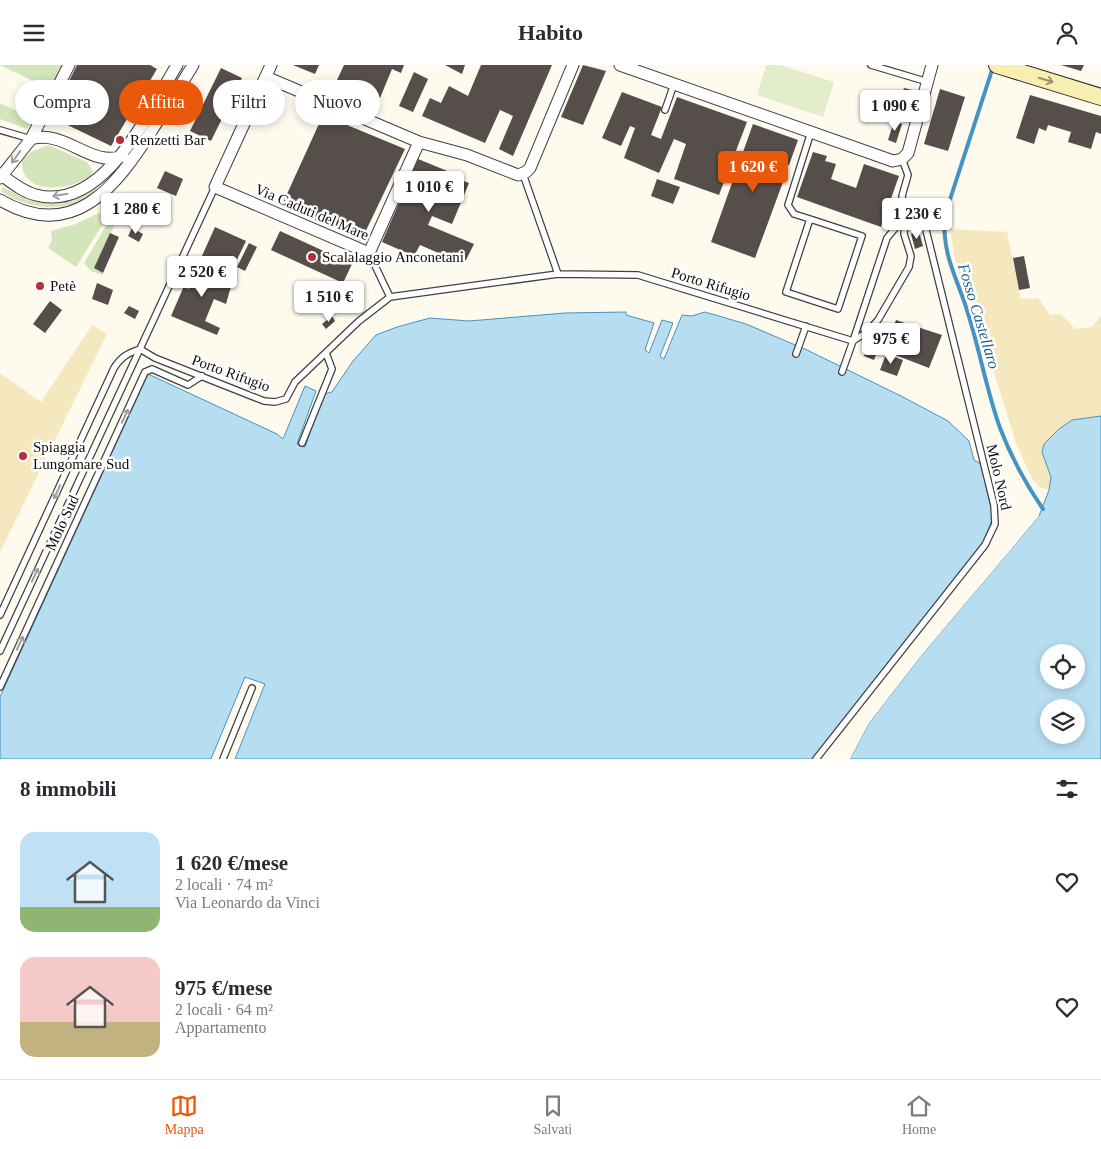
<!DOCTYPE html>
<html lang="it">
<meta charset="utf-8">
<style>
body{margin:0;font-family:Georgia,serif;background:#f7f7f7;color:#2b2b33;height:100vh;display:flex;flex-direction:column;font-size:19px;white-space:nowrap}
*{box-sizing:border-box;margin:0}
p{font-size:16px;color:#7c7c81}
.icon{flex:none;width:28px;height:28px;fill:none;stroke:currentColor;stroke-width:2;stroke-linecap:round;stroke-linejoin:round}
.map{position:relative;height:694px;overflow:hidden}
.details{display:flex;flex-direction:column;background:#fff;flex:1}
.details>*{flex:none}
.hud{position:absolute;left:15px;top:15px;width:500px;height:45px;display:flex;gap:10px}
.fabs{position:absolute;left:1040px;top:579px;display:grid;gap:10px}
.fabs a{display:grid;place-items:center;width:45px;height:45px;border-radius:50%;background:#fff;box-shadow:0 2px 8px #0003;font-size:25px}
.price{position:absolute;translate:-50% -42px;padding:0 11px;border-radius:5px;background:#fff;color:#222;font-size:16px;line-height:32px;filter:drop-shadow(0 1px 2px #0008)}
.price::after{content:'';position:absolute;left:50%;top:30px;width:15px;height:11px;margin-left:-8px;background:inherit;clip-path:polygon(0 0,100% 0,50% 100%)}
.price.current{background:#ea580c;color:#fff}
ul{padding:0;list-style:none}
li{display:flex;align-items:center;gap:15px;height:125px;padding:0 20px}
li span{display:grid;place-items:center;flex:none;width:140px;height:100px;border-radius:15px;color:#555}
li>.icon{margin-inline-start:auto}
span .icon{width:60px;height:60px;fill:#fffc;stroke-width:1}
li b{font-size:21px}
h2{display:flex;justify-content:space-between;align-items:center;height:60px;padding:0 20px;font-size:21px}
.tag{padding:0 18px;border-radius:22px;background:#fff;box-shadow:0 2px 8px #0003;font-size:18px;line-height:45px}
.tag.current{background:#ea580c;color:#fff}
header{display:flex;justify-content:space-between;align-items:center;height:65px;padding:0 20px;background:#fff;font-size:22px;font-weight:700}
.menu{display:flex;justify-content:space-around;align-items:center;height:70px;border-top:1px solid #e1e1e2;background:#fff;font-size:14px;color:#7c7c81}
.menu a{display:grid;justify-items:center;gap:2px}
.menu .current{color:#ea580c}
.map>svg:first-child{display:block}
</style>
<header><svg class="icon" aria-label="menu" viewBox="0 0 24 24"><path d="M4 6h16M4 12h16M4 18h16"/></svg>Habito<svg class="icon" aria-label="person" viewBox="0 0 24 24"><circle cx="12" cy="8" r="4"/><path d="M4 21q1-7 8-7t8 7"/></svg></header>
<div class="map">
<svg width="1101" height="694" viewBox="0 0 1101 694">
<rect width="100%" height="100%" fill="#fefaee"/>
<path fill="#d2e5bb" d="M 0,0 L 62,0 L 50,24 Z
M 0,38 L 31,53 L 34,55 L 27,64 L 0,54 Z
M 48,80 L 87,97 L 93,107 C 84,124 19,135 22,95 L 31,87 Z
M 2,122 C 10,125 18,131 26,134 C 48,142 75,136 94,123 L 99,125 C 70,149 31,146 2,127 Z
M 99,148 L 106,154 L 76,202 L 48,183 L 52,175 L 51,166 L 76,159 Z
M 120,148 L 94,203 L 103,208 L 102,210 L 91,206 L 84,198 L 112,151 Z"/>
<path fill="#f6e8be" d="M 950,164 L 1007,167 L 1021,234 L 1038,233 L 1050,250 L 1061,249 L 1075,264 L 1092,262 L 1101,251 L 1101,351 L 1072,355 L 1044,379 L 1042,387 L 1051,412 L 1049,425 L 1039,422 L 1032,414 L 1016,378 L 971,235 L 957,205 Z
M 92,260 L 107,269 L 0,487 L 0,308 L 41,337 Z"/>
<path fill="#e3edcc" d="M 766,0 L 780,0 L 834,17 L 823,52 L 757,30 Z"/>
<path fill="#b7ddf1" stroke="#4493c2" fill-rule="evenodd" d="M 626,247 L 626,250 L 654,258 L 645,285 L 649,288 L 662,255 L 673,258 L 660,291 L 664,294 L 682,250 L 692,251 L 705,247 L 746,259 L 807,285 L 901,331 L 948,356 L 969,376 L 974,395 L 981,399 L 993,452 L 984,476 L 812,694 L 235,694 L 265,619 L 245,612 L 211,694 L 0,694 L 0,632 L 148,309 L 277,369 L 283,374 L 305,321 L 316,326 L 297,379 L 305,382 L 324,329 L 332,327 L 353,296 L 376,270 L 397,262 L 430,253 L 469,256 L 565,248 Z
M 1101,351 L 1101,694 L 850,694 L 869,658 L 921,591 L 1039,451 L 1049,425 L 1051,412 L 1042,387 L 1044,379 L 1059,364 L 1072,355 ZM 1049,588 L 1076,588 L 1076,615 L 1049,615 ZM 1049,642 L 1076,642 L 1076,670 L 1049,670 Z"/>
<path fill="#fefaee" d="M 1038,449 L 1039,451 L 921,591 L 869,658 L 850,694 L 848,694 L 867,656 L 919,590 Z"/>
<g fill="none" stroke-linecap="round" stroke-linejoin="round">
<path stroke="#4493c2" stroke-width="4" d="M 993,2 L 944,153 C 944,193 954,206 966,242 C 979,281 986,324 1000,363 C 1011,392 1026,419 1043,444"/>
</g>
<path fill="#554e4a" d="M 77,0 L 150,0 L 157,4 L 111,81 L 51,52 Z
M 293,0 L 319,0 L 315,9 Z
M 344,0 L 404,0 L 401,8 L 392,4 L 380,33 L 337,15 Z
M 445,0 L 465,0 L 462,9 Z
M 481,0 L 552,0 L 513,91 L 499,84 L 513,51 L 500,45 L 485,78 L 422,51 L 430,33 L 441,38 L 449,21 L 468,31 Z
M 583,0 L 606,6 L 583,60 L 561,52 Z
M 1061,0 L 1084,0 L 1081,6 Z
M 221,3 L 242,13 L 211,76 L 190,66 Z
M 414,7 L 428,14 L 413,47 L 399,41 Z
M 904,23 L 912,25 L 905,48 L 897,45 Z
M 940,24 L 965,32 L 948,86 L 924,79 Z
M 622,27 L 662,42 L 651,70 L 661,74 L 677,32 L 747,57 L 719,130 L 674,114 L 686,79 L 674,74 L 659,108 L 624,93 L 635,63 L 630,61 L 621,81 L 602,73 Z
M 1030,30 L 1101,51 L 1101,69 L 1096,67 L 1091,84 L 1068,77 L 1071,67 L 1048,60 L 1046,66 L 1039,63 L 1034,79 L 1016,73 Z
M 323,50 L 405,84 L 361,176 L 282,140 Z
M 894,56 L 902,59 L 896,78 L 888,75 Z
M 753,59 L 798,75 L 789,100 L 764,92 L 758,109 L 783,117 L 755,193 L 711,177 Z
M 813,87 L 827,91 L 825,96 L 836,99 L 831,114 L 856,123 L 864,99 L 899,111 L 881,162 L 797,132 Z
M 418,94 L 462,112 L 461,115 L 469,118 L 452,159 L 432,151 L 428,160 L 474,179 L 464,199 L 420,180 L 414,191 L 382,177 Z
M 165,106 L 183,114 L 176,131 L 157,123 Z
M 657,114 L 680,122 L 673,139 L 651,131 Z
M 215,162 L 246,176 L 231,207 L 201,193 Z
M 132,163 L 143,169 L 139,177 L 128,171 Z
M 280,166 L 352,199 L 343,218 L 271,185 Z
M 919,167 L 923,181 L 915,184 L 911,169 Z
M 110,168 L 119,172 L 103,208 L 94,203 Z
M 249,178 L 257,182 L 245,206 L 237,202 Z
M 1024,191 L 1030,223 L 1019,225 L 1013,193 Z
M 200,200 L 233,214 L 226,239 L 214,234 L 205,256 L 220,263 L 217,270 L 171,251 L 184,221 L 189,224 Z
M 97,218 L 113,225 L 108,240 L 92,234 Z
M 50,236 L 62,245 L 45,268 L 33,259 Z
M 129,241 L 139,246 L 135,254 L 124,248 Z
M 332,251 L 335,256 L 326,264 L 322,259 Z
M 896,255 L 942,270 L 929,303 L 885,286 Z
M 873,268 L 883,272 L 874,295 L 864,291 Z
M 886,289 L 903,295 L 897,311 L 880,305 Z"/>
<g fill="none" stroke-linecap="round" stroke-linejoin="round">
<defs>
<path id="lane" d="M 871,0 L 928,17
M 665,45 L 674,19
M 0,65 L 31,74
M 523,109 L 558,209
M 906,150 L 904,169 L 911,191 L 909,202 L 878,255 L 867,267 L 853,276 L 887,173 Z
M 810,154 L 862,171 L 838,244 L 786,227 Z
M 810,154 L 794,149 L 788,140 L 811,67
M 369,188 L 390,232
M 140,284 L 155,293 L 264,336 L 275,337 L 286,334 L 295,317 L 359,256 L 390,232 L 558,209 L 638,210 L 853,276 L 842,307
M 796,289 L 806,261
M 302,378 L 332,304 L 326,288
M 0,550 L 114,303 C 121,292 128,288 140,284
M 0,586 L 215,122
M 0,622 L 145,307 L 152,304 L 188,320 L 202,311
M 223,694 L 252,623
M 816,694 L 985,480 L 995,459 L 994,440 L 925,161 L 921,156 L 906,150 L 902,131 L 908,110 L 902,94"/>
<path id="street" d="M 271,0 L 215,122 L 369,188 L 419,77
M 620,0 L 893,96 L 902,94 L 908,88 L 932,0
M 266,12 L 419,77 L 467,90 L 518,110 L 526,107 L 530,103 L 573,0
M 31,74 C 66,64 90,103 123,91
M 0,109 C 11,117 23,127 36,130 C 104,148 149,46 177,0
M 0,113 L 31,74 L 69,0
M 0,135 C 73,178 116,122 152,65 C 166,43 180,22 193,0"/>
<path id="secondary" d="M 997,0 L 1101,32"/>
</defs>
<use href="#lane" stroke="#404040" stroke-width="8"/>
<use href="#street" stroke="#404040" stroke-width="13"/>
<use href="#secondary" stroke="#2f2f2f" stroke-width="18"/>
<use href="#lane" stroke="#fff" stroke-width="5.5"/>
<use href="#street" stroke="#fff" stroke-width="11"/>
<use href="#secondary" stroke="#f8eeaf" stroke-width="16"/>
</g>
<defs><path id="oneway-shaft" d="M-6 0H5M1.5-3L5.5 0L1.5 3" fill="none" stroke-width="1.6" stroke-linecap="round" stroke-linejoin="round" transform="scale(1.25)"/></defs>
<use stroke="#9a946e" href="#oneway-shaft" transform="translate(1046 15) rotate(17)"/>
<g stroke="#9e9e9e">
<use href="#oneway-shaft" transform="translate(16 92) rotate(126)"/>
<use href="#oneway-shaft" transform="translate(60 130) rotate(170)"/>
<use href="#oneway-shaft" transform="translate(125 351) rotate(-65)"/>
<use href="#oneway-shaft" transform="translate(57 427) rotate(115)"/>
<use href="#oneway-shaft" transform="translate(35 510) rotate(-65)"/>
<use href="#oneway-shaft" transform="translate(20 578) rotate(-65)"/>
</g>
<g fill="#b2303a" stroke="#fff" stroke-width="2">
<circle cx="120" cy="75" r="5"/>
<circle cx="312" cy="192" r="5"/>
<circle cx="40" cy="221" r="5"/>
<circle cx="23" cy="391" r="5"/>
</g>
<g text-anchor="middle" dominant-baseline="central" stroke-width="5" stroke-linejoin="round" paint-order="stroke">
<g font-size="15" fill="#0d0d0d" stroke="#fff" text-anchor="start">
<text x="130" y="75">Renzetti Bar</text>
<text x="322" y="192">Scalalaggio Anconetani</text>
<text x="50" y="221">Petè</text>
<text x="33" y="382">Spiaggia<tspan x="33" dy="17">Lungomare Sud</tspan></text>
</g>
<g font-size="15" fill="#0d0d0d" stroke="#fff">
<text transform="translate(312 147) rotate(23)">Via Caduti del Mare</text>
<text transform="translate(711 219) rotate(17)">Porto Rifugio</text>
<text transform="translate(231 308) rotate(20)">Porto Rifugio</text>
<text transform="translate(999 412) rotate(77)">Molo Nord</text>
<text transform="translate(62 458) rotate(-65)">Molo Sud</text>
</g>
<g font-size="16" font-style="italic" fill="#206595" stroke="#fff">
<text transform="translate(979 251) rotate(73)">Fosso Castellaro</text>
</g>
</g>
</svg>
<div class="fabs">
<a><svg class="icon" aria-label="locate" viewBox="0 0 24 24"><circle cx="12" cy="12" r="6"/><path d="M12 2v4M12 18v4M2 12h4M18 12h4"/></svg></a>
<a><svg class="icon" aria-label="layers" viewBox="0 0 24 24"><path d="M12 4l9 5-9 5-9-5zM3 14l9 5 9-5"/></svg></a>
</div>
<b class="price" style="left:895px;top:67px">1 090 €</b>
<b class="price current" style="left:753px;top:128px">1 620 €</b>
<b class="price" style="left:429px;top:148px">1 010 €</b>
<b class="price" style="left:136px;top:170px">1 280 €</b>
<b class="price" style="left:917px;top:175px">1 230 €</b>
<b class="price" style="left:202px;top:233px">2 520 €</b>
<b class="price" style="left:329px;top:258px">1 510 €</b>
<b class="price" style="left:891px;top:300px">975 €</b>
<div class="hud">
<a class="tag">Compra</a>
<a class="tag current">Affitta</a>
<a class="tag">Filtri</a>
<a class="tag">Nuovo</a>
</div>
</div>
<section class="details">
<h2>8 immobili<svg class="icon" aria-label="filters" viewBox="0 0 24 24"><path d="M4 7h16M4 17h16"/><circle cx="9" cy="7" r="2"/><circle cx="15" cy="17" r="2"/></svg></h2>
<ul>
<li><span style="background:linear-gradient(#bfe0f5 75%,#8fb573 0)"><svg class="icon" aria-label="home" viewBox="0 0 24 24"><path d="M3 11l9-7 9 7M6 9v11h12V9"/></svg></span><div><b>1 620 €/mese</b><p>2 locali · 74 m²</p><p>Via Leonardo da Vinci</p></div><svg class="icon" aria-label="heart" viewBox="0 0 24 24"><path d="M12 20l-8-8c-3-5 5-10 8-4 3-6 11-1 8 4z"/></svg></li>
<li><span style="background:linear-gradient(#f6c9c9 65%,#c2b280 0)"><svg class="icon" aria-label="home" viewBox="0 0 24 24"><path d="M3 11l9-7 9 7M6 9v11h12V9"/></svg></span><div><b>975 €/mese</b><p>2 locali · 64 m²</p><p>Appartamento</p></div><svg class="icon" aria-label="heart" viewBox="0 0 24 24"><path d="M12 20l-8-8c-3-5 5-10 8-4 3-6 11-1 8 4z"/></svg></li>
</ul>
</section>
<nav class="menu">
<a class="current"><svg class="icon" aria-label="map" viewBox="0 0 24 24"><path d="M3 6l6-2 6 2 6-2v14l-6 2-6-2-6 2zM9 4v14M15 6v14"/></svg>Mappa</a>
<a><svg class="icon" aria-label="saved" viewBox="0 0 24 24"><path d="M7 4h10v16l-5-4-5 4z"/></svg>Salvati</a>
<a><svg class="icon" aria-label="home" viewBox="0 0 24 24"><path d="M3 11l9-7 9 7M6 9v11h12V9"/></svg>Home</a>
</nav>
